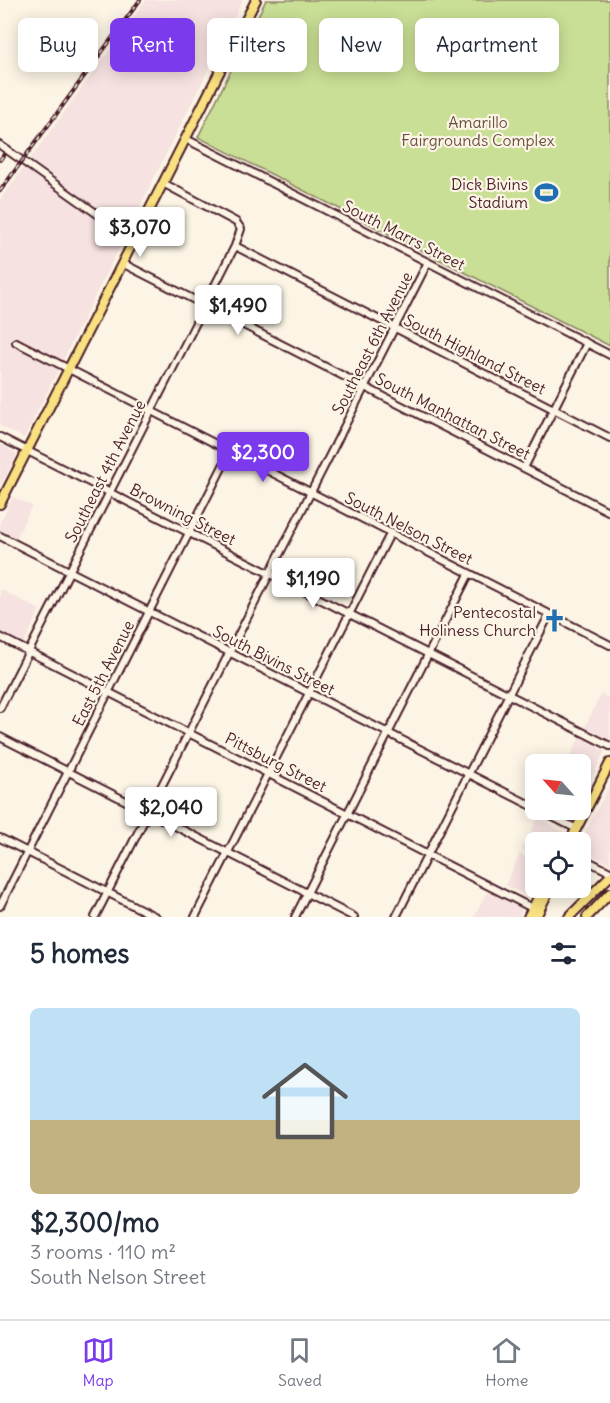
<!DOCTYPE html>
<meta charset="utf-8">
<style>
body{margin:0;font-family:Delius,sans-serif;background:#f6f6f7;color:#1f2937;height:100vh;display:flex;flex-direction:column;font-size:22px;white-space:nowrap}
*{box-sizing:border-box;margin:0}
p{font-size:20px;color:#747a83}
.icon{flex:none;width:33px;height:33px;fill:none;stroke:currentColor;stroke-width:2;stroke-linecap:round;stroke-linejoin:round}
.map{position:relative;height:917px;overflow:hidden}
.details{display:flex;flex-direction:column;background:#fff;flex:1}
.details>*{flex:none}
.guide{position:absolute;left:18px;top:18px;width:574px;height:54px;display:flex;gap:12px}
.needle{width:39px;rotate:297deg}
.fabs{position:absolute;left:525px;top:754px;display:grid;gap:12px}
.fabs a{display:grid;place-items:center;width:66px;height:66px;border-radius:9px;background:#fff;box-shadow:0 3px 15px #0003;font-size:30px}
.price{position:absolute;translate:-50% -51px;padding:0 14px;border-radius:6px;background:#fff;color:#222;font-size:20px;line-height:39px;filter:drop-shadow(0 2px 3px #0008)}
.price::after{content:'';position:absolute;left:50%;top:36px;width:18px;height:14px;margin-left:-9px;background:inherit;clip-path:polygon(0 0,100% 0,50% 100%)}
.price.on{background:#7c3aed;color:#fff}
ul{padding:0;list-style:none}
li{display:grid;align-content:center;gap:12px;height:318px;padding:0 30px}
li span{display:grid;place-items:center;height:186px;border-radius:9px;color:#555}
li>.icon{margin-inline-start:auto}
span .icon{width:108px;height:108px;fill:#fffc;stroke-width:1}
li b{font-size:26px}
h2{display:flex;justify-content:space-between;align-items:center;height:72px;padding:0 30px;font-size:26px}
.tag{padding:0 21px;border-radius:9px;background:#fff;box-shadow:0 3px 15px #0003;font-size:21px;line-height:54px}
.tag.on{background:#7c3aed;color:#fff}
.menu{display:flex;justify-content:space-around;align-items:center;height:84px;border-top:2px solid #e0e1e3;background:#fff;font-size:16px;color:#747a83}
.menu a{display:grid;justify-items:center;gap:3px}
.menu .on{color:#7c3aed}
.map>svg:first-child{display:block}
</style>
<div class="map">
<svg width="610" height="917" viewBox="0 0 610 917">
<rect width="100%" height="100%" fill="#fcf5e5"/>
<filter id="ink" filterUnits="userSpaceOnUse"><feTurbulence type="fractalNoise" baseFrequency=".0167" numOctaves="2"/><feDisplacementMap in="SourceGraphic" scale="12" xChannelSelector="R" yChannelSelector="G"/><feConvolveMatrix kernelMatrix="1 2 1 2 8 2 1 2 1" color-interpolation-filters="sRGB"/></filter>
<g filter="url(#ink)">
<path fill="#f6e2e1" d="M 146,0 L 243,0 L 24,438 L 0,426 L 0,200 Z
M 0,444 L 17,454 L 0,487 Z
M 13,497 L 32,506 L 16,538 L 0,531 L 0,522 Z
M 0,589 L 40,610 L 24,643 L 0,632 Z
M 601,694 L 610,699 L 610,740 L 585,727 Z
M 580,737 L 605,751 L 589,783 L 581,778 L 580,765 L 565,765 Z
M 610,784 L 610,864 L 581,849 L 580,843 Z
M 538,818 L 564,832 L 558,843 L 536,843 L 535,856 L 522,849 Z
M 520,854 L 535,862 L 535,887 L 530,898 L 505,885 Z
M 487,892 L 522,909 L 520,917 L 474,917 Z"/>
<path fill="#c9df95" stroke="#8a7f60" stroke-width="1.5" d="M 266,0 L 610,0 L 610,346 L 198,137 Z"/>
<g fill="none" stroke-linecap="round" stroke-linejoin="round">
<defs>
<path id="minor" d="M 186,139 L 610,355
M 0,145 L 134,240
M 163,183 L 236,222 L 241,229 L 235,246 L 610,438
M 122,263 L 610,512
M 16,342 L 610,645
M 0,437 L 610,746
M 524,468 L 587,343
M 0,536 L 536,808
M 0,637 L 536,910
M 0,708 L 235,246
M 0,737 L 354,917
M 539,810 L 577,829
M 0,838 L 156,917
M 580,857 L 610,872
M 0,906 L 230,452
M 95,917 L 428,262
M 195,917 L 390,534
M 295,917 L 469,574
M 396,917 L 549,615"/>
<path id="major" d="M 0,504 L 256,0
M 569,843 L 610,763
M 528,917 L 543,888
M 536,917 L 550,888
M 569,917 L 610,876
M 587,917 L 610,893"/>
</defs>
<use href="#minor" stroke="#4a1f2b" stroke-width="10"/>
<use href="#major" stroke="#4a1f2b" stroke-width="12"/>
<use href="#minor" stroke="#fcf5e5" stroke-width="6"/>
<use href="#major" stroke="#f9e181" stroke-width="8"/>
<defs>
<path id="rail" d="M 0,160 L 4,154
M 0,191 L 140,0"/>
</defs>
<use href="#rail" stroke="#4a1f2b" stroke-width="4"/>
<use href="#rail" stroke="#fcf5e5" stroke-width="1.5" stroke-dasharray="4.5" stroke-linecap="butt"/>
</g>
</g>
<defs>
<symbol id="stadium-bare" viewBox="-9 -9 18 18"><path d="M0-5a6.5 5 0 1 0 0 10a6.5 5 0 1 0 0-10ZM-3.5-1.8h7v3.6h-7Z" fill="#1f6fb2" stroke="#fcf5e5" stroke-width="2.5" paint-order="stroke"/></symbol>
<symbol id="church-bare" viewBox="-9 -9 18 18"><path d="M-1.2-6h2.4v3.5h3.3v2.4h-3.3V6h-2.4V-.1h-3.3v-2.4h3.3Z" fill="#1f6fb2" stroke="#fcf5e5" stroke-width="2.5" paint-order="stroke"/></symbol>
</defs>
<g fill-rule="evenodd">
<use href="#stadium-bare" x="530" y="176" width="33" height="33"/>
<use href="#church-bare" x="538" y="604" width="33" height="33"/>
</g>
<g text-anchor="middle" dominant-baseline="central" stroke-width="4.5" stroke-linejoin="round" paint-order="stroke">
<g font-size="16" fill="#6a4f46" stroke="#fcf5e5">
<text x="478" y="122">Amarillo<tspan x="478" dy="18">Fairgrounds Complex</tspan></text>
</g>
<g font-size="16" fill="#4a1f2b" stroke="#fcf5e5" text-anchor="end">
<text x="528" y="184">Dick Bivins<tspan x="528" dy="18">Stadium</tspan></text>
<text x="536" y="612">Pentecostal<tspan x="536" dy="18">Holiness Church</tspan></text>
</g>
<g font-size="16" fill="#4a1f2b" stroke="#fcf5e5">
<text transform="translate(404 235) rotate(27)">South Marrs Street</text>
<text transform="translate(372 343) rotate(-63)">Southeast 6th Avenue</text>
<text transform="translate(475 354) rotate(27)">South Highland Street</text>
<text transform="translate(453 416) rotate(27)">South Manhattan Street</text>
<text transform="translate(105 471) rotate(-63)">Southeast 4th Avenue</text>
<text transform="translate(183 514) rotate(27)">Browning Street</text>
<text transform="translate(409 528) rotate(27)">South Nelson Street</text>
<text transform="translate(274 660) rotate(27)">South Bivins Street</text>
<text transform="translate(103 673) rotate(-63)">East 5th Avenue</text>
<text transform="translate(276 762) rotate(27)">Pittsburg Street</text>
</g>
</g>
</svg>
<div class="fabs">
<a><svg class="needle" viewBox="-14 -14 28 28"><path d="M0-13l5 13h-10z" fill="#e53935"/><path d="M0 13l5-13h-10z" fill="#747a83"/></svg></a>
<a><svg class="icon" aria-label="locate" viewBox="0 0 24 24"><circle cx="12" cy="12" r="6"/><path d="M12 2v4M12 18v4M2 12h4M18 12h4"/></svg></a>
</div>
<b class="price" style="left:140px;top:258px">$3,070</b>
<b class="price" style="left:238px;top:336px">$1,490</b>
<b class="price on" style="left:263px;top:483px">$2,300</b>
<b class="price" style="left:313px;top:609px">$1,190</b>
<b class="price" style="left:171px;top:838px">$2,040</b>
<div class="guide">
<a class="tag">Buy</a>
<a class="tag on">Rent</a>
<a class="tag">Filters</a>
<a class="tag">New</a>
<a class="tag">Apartment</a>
</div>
</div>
<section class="details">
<h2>5 homes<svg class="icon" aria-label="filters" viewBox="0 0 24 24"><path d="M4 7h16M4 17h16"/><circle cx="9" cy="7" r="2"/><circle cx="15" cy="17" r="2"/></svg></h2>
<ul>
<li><span style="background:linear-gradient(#bfe0f5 60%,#c2b280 0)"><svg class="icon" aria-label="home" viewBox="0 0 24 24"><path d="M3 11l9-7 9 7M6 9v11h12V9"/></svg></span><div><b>$2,300/mo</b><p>3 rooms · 110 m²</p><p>South Nelson Street</p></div></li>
</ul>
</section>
<nav class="menu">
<a class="on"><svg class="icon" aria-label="map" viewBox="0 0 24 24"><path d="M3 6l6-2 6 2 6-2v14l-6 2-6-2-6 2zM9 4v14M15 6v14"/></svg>Map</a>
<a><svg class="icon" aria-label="saved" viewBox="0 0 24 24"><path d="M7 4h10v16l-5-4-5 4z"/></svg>Saved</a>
<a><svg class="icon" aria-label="home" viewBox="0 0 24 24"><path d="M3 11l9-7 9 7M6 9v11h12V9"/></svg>Home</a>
</nav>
